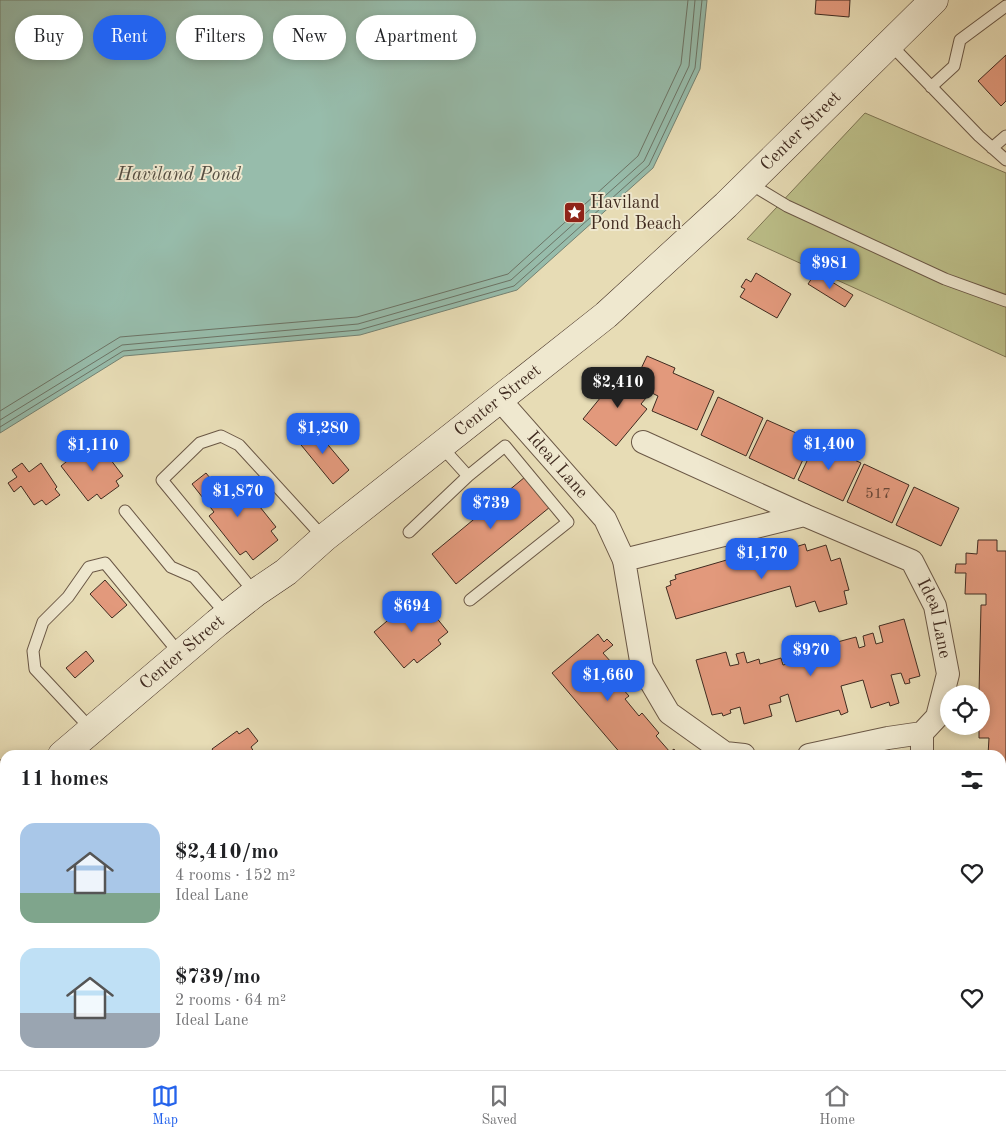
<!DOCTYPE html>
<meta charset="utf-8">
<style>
body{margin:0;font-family:"Old Standard TT",serif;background:#f2f2f2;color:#202124;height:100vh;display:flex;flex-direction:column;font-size:19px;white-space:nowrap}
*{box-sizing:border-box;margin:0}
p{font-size:16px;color:#757577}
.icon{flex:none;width:28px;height:28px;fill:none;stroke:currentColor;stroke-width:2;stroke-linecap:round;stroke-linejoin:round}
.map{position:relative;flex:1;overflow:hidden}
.drawer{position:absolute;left:0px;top:750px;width:1006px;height:320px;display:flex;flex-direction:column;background:#fff;border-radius:15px 15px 0 0;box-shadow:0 2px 8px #0003}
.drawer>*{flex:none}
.hud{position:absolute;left:15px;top:15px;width:500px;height:45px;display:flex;gap:10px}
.fabs{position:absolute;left:940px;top:685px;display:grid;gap:10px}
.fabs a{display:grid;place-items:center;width:50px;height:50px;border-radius:50%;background:#fff;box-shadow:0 2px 8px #0003;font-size:25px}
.price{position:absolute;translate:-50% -42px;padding:0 11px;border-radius:10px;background:#2563eb;color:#fff;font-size:16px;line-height:32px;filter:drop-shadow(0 1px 2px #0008)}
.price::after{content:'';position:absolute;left:50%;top:30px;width:15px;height:11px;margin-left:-8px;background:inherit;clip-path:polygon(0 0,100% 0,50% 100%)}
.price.current{background:#222;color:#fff}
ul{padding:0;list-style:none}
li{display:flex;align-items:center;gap:15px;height:125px;padding:0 20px}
li span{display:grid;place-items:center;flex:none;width:140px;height:100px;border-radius:15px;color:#555}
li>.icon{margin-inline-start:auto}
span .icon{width:60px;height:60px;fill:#fffc;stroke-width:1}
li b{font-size:21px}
h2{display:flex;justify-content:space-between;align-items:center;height:60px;padding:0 20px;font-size:21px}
.chip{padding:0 18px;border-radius:22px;background:#fff;box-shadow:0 2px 8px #0003;font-size:18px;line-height:45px}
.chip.current{background:#2563eb;color:#fff}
.dock{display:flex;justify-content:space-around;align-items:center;height:70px;border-top:1px solid #e0e0e0;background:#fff;font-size:14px;color:#757577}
.dock a{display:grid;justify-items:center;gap:2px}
.dock .current{color:#2563eb}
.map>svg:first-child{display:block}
</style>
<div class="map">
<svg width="1006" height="1070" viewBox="0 0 1006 1070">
<rect width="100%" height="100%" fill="#e7dcb5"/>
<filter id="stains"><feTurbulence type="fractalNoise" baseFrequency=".004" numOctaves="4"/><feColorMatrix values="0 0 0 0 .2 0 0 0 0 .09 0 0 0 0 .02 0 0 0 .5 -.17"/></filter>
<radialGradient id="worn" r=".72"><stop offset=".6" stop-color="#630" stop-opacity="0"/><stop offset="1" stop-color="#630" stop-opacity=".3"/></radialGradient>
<path fill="#bcbf89" stroke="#7e7554" d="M 865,113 L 1006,173 L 1006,357 L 747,239 Z"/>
<path fill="#97bcab" stroke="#748273" d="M 0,0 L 707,0 L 700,69 L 653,168 L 517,290 L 360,335 L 124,356 L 0,433 Z"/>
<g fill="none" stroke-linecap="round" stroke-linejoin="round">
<path stroke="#6c7466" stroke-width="1" d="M 0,411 L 120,337 L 357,317 L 508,274 L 638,156 L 681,64 L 688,0
M 0,420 L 122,345 L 358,324 L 511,280 L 644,161 L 689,66 L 695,0
M 0,427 L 123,351 L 359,330 L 514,286 L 649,165 L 695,68 L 702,0"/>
</g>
<path fill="#e2997c" stroke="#402b20" d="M 816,0 L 850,0 L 849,17 L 815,14 Z
M 1006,55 L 1006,101 L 1001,106 L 978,81 Z
M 816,272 L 853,295 L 845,307 L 808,284 Z
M 756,273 L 791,294 L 777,318 L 740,297 L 745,289 L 741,287 L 746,279 L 751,282 Z
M 647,356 L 675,368 L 673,373 L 714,391 L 697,430 L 652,411 L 658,396 L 652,393 L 653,390 L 648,388 L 653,378 L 639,373 Z
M 623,370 L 645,389 L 641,394 L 646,398 L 641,404 L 647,409 L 616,446 L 583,419 Z
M 718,397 L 763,418 L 746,456 L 701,435 Z
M 767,420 L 812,440 L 794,479 L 749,458 Z
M 313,427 L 349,470 L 333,484 L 297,440 Z
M 95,439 L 123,476 L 116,481 L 119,486 L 101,499 L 97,494 L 88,501 L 61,466 Z
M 816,442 L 861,463 L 843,501 L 798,480 Z
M 22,463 L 29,472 L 41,463 L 57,487 L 55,489 L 60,495 L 46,505 L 42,500 L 34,505 L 21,486 L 14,492 L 8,483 L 17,477 L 12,470 Z
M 864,464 L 909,485 L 892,523 L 847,502 Z
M 206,473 L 223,494 L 227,491 L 231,497 L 244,487 L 276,527 L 271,531 L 278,540 L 253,560 L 246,551 L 240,555 L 209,516 L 214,512 L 192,484 Z
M 525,477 L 550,507 L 456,584 L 432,554 Z
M 914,487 L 959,508 L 941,546 L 896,525 Z
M 978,540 L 997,540 L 997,551 L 1006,551 L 1006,790 L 1001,790 L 1001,755 L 988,755 L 989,738 L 979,738 L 979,726 L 981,726 L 981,694 L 979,694 L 981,605 L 986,605 L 986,594 L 965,594 L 966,573 L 955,573 L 956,564 L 966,564 L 966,553 L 977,554 Z
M 805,544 L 807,551 L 826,545 L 831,561 L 840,558 L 849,590 L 844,591 L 847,604 L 819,612 L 815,601 L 796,607 L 790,586 L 676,619 L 666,587 L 671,585 L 670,581 L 676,579 L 675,575 L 761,550 L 762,556 L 769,554 L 767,549 L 780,545 L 782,551 Z
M 105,580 L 127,605 L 112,618 L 90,594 Z
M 418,595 L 448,632 L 438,640 L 441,644 L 417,663 L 414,659 L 404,668 L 374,632 Z
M 904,619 L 920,676 L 909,679 L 910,683 L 905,684 L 901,673 L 891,675 L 899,703 L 890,706 L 889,702 L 871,708 L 863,680 L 841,686 L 848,712 L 841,715 L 839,710 L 796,722 L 788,694 L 780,697 L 781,702 L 769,705 L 772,716 L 744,724 L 740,707 L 730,710 L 731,713 L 723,716 L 722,713 L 712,715 L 696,660 L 726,652 L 730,666 L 739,664 L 736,654 L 744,652 L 747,663 L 759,659 L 760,664 L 781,658 L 783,665 L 791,663 L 788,653 L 796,650 L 799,660 L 816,655 L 813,645 L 822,642 L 824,652 L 832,650 L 830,644 L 856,637 L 859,648 L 865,646 L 863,636 L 873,633 L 876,644 L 883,642 L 879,626 Z
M 598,634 L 604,642 L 607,639 L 613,645 L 603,653 L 612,663 L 603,671 L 610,679 L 612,677 L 629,696 L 625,699 L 639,716 L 642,713 L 659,733 L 656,736 L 670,752 L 674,749 L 678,755 L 622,755 L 552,673 Z
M 86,651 L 94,661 L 75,678 L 66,668 Z
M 248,728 L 258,741 L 251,747 L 254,752 L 250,755 L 216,755 L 212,749 L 237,731 L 239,734 Z
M 2,879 L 5,883 L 5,910 L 2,912 L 5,916 L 5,923 L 0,927 L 0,881 Z
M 0,1020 L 3,1023 L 5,1022 L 5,1065 L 8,1065 L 4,1068 L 0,1063 Z
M 184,1065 L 230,1065 L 234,1070 L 188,1070 Z
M 486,1065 L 536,1065 L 536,1070 L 507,1070 L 507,1068 L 503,1068 L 503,1070 L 486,1070 Z
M 635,1065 L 661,1065 L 661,1070 L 631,1070 L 635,1070 Z"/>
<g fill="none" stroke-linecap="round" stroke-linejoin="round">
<defs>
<path id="lane" d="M 890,44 L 979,136 L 1006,160
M 931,87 L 954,66 L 960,40 L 1006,6
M 992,148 L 1006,136
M 749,183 L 787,206 L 945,279 L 1006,301
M 440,445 L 468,476 L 505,446 L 568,522 L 470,600
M 125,511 L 171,567 L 194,577 L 227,615
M 409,532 L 468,476
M 255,593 L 162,480 L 200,443 L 221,436 L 239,445 L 324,538
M 92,730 L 35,669 L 33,651 L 43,622 L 68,597 L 89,567 L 105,563 L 180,654
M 0,766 L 5,772
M 0,831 L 5,837
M 0,945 L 5,941
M 73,1070 C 82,1065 94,1067 103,1070
M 406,1070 L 414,1065"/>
<g id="street">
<path id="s1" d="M 499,399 L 605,519 L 624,560"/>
<path d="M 643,442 L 804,515"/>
<path d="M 922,733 L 922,755"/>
<path id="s2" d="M 744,755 L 725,753 L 669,713 L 642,667 L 624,560 L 804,515 L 912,561 L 935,606 L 948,674 L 937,717 L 922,733 L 888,738 L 809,755"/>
<path d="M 690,1065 L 690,1070"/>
<path d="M 923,1065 L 923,1070"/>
</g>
<g id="secondary">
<path id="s3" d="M 62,755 L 217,623 L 255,593 L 286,572 L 324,538 L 606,315 L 726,205 L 934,0"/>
<path d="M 0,808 L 5,804"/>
</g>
</defs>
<use href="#lane" stroke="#6a5745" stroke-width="13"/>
<use href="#street" stroke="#6a5745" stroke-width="24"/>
<use href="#secondary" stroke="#402b20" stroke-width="29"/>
<use href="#lane" stroke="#efe8cf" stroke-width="11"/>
<use href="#street" stroke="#efe8cf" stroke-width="22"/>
<use href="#secondary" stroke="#efe8cf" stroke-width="28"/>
</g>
<defs>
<symbol id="sight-square" viewBox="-11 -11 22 22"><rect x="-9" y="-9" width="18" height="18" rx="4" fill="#8f2418" stroke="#efe8cf"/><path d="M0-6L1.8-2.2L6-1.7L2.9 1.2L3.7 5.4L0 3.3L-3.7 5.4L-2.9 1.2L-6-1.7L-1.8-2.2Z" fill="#fff"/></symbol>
</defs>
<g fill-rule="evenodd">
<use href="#sight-square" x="562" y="200" width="25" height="25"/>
</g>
<g text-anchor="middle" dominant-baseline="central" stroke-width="4" stroke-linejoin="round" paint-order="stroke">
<g font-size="15" fill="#684637">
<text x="878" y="494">517</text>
</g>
<g font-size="18" fill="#402b20" stroke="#efe8cf">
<text stroke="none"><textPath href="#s3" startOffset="968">Center Street</textPath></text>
<text stroke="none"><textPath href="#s3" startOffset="562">Center Street</textPath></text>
<text stroke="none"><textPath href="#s1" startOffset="88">Ideal Lane</textPath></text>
<text stroke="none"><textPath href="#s2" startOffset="615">Ideal Lane</textPath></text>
<text stroke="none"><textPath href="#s3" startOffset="158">Center Street</textPath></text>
</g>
<g font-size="18" fill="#402b20" stroke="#efe8cf" text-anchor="start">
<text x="590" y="203">Haviland<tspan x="590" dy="21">Pond Beach</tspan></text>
</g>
<g font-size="19" font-style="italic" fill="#564f43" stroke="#efe8cf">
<text x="179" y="175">Haviland Pond</text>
</g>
</g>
<rect width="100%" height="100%" filter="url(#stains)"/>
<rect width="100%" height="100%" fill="url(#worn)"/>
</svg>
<div class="fabs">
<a><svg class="icon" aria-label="locate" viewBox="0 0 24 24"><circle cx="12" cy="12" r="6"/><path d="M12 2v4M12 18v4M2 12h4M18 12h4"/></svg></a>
</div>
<b class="price" style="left:830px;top:290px">$981</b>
<b class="price current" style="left:618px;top:409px">$2,410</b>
<b class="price" style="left:323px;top:455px">$1,280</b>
<b class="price" style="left:829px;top:471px">$1,400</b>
<b class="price" style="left:93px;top:472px">$1,110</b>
<b class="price" style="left:238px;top:518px">$1,870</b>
<b class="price" style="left:491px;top:530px">$739</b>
<b class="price" style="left:762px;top:580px">$1,170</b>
<b class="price" style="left:412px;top:633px">$694</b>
<b class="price" style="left:811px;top:677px">$970</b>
<b class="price" style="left:608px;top:702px">$1,660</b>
<div class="hud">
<a class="chip">Buy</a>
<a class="chip current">Rent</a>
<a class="chip">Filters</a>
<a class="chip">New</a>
<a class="chip">Apartment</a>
</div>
<section class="drawer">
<h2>11 homes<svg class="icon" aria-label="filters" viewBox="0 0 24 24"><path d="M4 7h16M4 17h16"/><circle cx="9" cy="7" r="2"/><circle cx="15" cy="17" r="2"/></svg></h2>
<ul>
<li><span style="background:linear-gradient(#a9c7e8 70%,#7fa58c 0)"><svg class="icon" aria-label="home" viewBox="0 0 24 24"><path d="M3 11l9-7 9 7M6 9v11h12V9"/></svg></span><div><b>$2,410/mo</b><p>4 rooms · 152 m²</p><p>Ideal Lane</p></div><svg class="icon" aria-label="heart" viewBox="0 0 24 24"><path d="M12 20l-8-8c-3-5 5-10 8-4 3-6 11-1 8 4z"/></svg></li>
<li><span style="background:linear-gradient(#bfe0f5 65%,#9aa5b1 0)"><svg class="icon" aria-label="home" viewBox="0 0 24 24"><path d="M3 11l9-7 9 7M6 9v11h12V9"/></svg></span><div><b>$739/mo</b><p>2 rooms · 64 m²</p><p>Ideal Lane</p></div><svg class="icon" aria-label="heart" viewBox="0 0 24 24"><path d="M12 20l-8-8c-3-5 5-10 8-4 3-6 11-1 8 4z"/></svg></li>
</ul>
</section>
</div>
<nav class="dock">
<a class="current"><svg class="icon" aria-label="map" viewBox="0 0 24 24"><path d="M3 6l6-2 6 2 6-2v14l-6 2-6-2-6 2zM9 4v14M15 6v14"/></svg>Map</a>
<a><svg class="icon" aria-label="saved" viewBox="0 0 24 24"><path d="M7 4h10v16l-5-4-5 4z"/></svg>Saved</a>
<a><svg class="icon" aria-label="home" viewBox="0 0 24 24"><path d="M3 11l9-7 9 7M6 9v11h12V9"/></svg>Home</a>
</nav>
